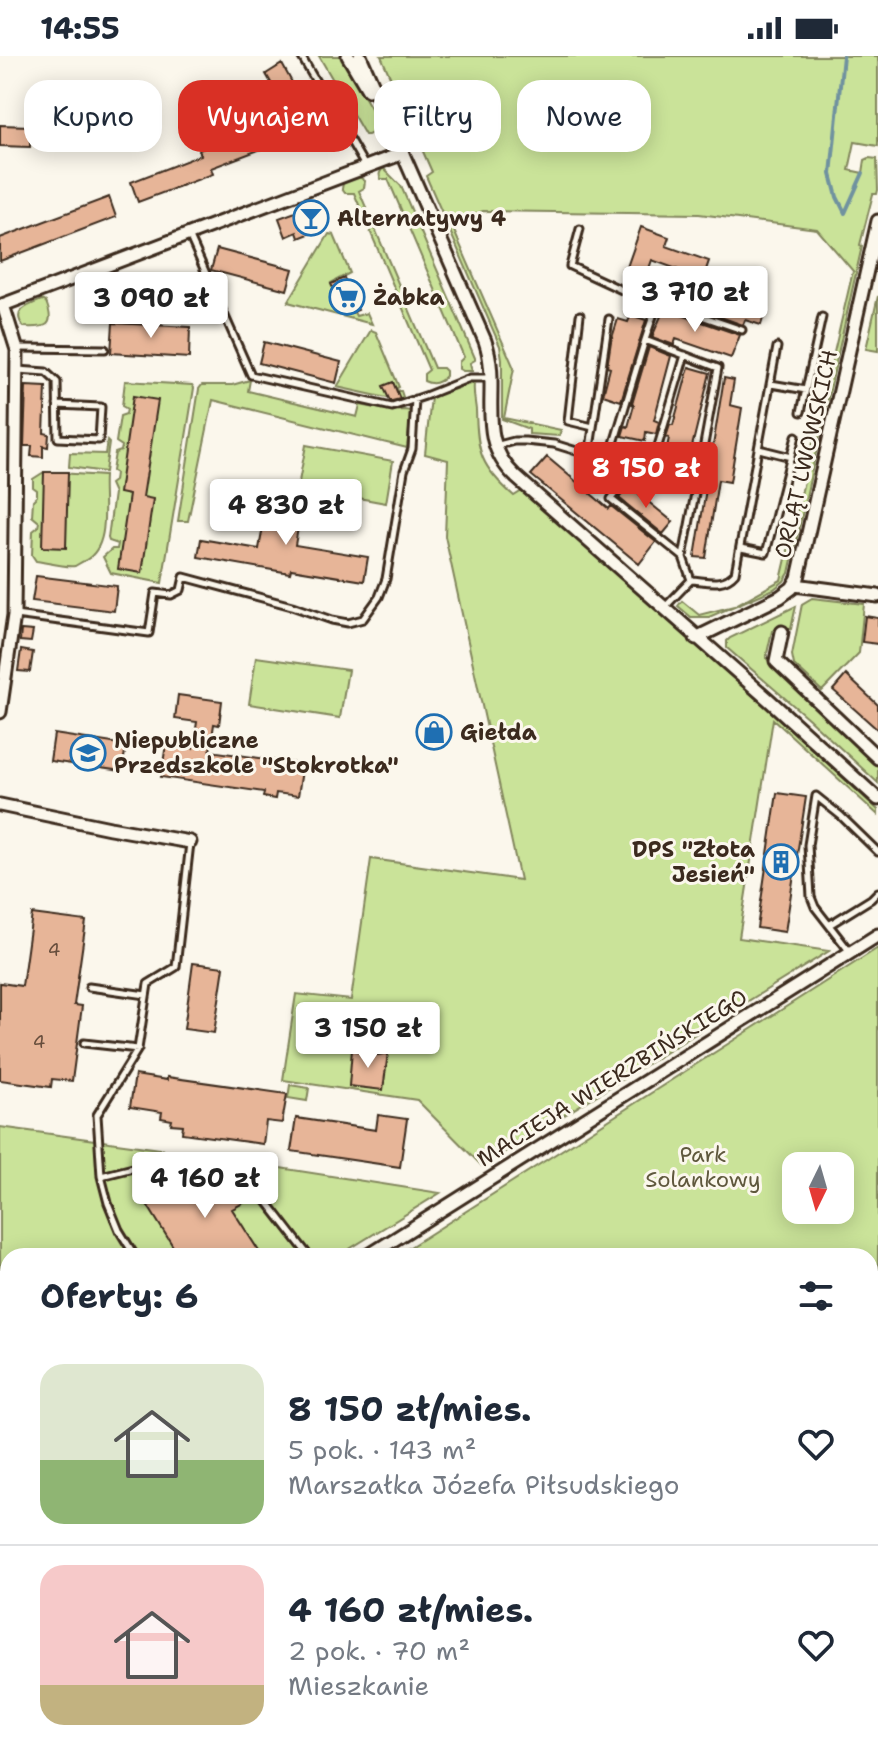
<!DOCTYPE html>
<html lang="pl">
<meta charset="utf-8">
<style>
body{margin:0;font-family:"Shantell Sans",sans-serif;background:#f6f6f7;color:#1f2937;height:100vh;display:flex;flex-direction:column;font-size:30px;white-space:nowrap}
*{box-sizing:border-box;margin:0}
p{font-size:26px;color:#747a83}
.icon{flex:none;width:44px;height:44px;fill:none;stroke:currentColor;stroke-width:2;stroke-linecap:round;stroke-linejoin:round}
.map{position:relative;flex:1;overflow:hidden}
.side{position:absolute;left:0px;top:1192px;width:878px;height:514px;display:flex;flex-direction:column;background:#fff;border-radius:24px 24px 0 0;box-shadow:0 4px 20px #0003}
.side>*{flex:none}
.banner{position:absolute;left:24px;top:24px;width:830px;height:72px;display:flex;gap:16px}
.needle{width:52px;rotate:185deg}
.controls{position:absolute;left:782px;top:1096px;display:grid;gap:16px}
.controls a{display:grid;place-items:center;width:72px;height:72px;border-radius:16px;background:#fff;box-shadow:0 4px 20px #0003;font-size:40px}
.price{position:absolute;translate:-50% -68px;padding:0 18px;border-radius:8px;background:#fff;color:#222;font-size:26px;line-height:52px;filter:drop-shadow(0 2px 4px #0008)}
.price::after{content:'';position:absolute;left:50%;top:48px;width:24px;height:18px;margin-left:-12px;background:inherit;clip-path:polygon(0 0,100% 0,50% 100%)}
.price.on{background:#d93025;color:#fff}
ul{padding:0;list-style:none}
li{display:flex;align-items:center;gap:24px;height:200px;padding:0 40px}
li+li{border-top:2px solid #e0e1e3}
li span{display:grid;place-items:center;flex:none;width:224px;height:160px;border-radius:24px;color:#555}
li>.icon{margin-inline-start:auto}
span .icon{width:96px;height:96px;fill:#fffc;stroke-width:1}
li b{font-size:34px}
h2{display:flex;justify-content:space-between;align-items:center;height:96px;padding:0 40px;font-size:34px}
.chip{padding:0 28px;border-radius:24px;background:#fff;box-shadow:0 4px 20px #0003;font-size:28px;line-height:72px}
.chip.on{background:#d93025;color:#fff}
.status{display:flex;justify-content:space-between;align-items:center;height:56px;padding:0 40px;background:#fff;direction:ltr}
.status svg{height:22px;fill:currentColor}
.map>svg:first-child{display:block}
</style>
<div class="status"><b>14:55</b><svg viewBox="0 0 49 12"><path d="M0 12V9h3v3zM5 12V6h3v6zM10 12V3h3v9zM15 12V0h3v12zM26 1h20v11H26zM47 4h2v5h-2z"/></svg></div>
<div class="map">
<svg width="878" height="1705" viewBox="0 0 878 1705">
<rect width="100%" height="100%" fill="#fbf7ec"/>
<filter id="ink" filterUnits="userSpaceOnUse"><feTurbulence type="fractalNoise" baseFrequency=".0125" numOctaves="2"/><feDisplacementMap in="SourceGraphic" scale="16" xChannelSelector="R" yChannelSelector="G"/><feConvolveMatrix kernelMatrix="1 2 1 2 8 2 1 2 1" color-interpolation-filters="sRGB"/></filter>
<g filter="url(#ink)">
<path fill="#cae399" stroke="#82865c" stroke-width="2" fill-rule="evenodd" d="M 319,0 L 340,0 L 383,72 L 368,79 L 365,79 Z
M 381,0 L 878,0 L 878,90 L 855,86 L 849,114 L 863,117 L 865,104 L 869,102 L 877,103 L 878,134 L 877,138 L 873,138 L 860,189 L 862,190 L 789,517 L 784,525 L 774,533 L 709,561 L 691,561 L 678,550 L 682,545 L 699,559 L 734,550 L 781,524 L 853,215 L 817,173 L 699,158 L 483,155 L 451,168 L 514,312 L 504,362 L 561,374 L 559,380 L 529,378 L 529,373 L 502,363 L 502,303 L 500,290 L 426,120 L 432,116 Z
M 383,112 L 401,130 L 475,302 L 475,304 L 470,307 L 472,315 L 463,315 L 459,313 L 459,306 L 464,301 L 388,123 L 381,123 C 378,118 380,116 383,112 Z
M 358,120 L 365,125 L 364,132 L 359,135 L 434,312 L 443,312 L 446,315 L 446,320 C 440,327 432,329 424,325 L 424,318 L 429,314 L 354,137 L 345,137 L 342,133 L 343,127 Z
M 329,178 L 334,179 L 350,217 L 331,227 L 345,259 L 354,256 L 356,260 L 367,257 L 372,268 L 288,246 Z
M 878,240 L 878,295 L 866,293 Z
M 42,244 L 46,246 C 56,271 46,272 24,271 C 10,255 29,249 42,244 Z
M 371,274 L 376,276 L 399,331 L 397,332 L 398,335 L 401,335 L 403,341 L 396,344 L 337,331 Z
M 250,324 L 248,335 L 357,361 L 360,349 L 392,355 L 404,354 L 411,355 L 407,392 L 213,344 L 188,465 L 178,465 L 199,333 L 202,329 L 232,329 Z
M 125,325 L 192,329 L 194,332 L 162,527 L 111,517 L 103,501 L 112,493 L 117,493 L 118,488 L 109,485 L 108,482 L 114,437 L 110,428 L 114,425 L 115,417 L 112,415 L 115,397 L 121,395 L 122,390 L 116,386 L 120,360 L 126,358 L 127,353 L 122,350 Z
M 470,328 L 474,328 C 473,337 475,345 476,354 C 477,397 481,411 514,440 L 522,435 L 774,658 L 878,754 L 878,759 L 773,663 L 739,882 L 829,895 L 482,1110 L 417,1044 L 283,1024 L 296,938 L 351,944 L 371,803 L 520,824 L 445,480 L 448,404 L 425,398 L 431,341 Z
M 107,385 L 109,387 L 105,416 L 69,411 L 70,397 L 105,398 Z
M 306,389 L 393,405 L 386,447 L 298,431 Z
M 44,416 L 104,420 C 102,445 112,489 86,504 C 85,504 75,510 75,510 C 66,512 46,506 36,505 L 32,499 L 33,475 L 38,471 L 39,466 L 32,460 L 33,444 L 37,440 L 37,434 L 33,431 L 33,423 Z
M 812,542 L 864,548 L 859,597 L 822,635 L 794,609 L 792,599 L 802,548 Z
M 796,550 L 791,573 L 772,575 L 766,602 L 878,707 L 878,727 L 809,663 L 727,592 L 727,585 L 730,582 Z
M 256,601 L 348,614 L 340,662 L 249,648 Z
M 878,892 L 878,1705 L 693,1705 L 647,1698 L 870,1698 L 870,1200 L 396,1200 ZM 840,1110 L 840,1154 L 796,1154 L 796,1110 Z
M 290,1029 L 309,1032 L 307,1045 L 288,1042 Z
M 0,1071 L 153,1092 L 440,1137 L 338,1200 L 8,1200 L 8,1318 L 0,1316 Z
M 0,1321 L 8,1323 L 8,1367 L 0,1401 Z
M 8,1444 L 8,1533 L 0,1530 L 0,1449 Z"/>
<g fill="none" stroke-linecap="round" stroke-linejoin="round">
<path stroke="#70929f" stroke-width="4" d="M 843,0 L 831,118 L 837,141 L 845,157 L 863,117"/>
</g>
<path fill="#e7b598" stroke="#3b2a1e" stroke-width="2" d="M 282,8 L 294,30 L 278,39 L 266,18 Z
M 310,52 L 317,72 L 211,112 L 213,118 L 138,146 L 131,126 L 201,99 L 199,94 Z
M 0,69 L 30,70 L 30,91 L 0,90 Z
M 109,141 L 116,161 L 0,205 L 0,182 Z
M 315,153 L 322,173 L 299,182 L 297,176 L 286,181 L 279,162 L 301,154 L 303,158 Z
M 641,171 L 669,181 L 666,190 L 709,205 L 698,237 L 764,259 L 761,269 L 745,264 L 743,269 L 667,242 L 677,213 L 652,204 L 646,221 L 626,214 Z
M 217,193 L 293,213 L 287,234 L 211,214 Z
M 344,222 L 358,254 L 345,259 L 331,228 Z
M 664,253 L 740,279 L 731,302 L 676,283 L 674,289 L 652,281 Z
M 631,259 L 646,264 L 621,345 L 603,339 L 610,312 L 607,311 L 611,285 L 618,263 L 628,266 Z
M 113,267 L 190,271 L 189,302 L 111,297 Z
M 264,286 L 341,306 L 336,327 L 259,307 Z
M 649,291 L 671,300 L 654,364 L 659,366 L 656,378 L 646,376 L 645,385 L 622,380 L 625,370 L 628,371 L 634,349 L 632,348 Z
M 689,311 L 710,317 L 686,415 L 663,410 L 669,382 L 666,381 L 670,369 L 673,369 Z
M 724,322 L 734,324 L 730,349 L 742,352 L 730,426 L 718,424 L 706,502 L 695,501 Z
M 393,326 L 400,343 L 392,345 L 390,345 L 383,330 Z
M 26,330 L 46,331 L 44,377 L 49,378 L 48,391 L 43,390 L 43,401 L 31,400 L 32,390 L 24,390 Z
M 133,340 L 158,344 L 143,441 L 153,443 L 142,517 L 118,513 L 129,439 L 119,437 Z
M 547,401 L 609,453 L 611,450 L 656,486 L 639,508 L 531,419 Z
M 44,416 L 68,416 L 66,492 L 42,491 Z
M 629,430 L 673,466 L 663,478 L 619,442 Z
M 269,437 L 303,443 L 295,489 L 368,501 L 364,525 L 291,513 L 290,517 L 198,501 L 201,483 L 259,493 Z
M 36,520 L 117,530 L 114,555 L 32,545 Z
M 865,560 L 878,562 L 878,588 L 862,586 Z
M 21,574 L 33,575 L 31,586 L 20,585 Z
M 21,594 L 33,596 L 30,616 L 18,615 Z
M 846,619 L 878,649 L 878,674 L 833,634 Z
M 178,639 L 222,645 L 219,669 L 214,668 L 210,695 L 303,708 L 298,740 L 276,737 L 275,743 L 263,741 L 264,736 L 161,721 L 166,688 L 193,692 L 197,666 L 175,663 Z
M 54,678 L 126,689 L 122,715 L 50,705 Z
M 777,737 L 806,741 L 785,876 L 757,872 Z
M 32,858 L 86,865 L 74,949 L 82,950 L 72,1025 L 52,1023 L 51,1031 L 0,1024 L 0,927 L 22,930 Z
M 193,907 L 224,911 L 214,977 L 184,973 Z
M 352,993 L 368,998 L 378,999 L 388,997 L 383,1034 L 349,1030 Z
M 135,1019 L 167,1024 L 167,1021 L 287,1038 L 282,1067 L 266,1065 L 263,1088 L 182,1077 L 183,1069 L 171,1068 L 172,1064 L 161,1062 L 162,1056 L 130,1051 Z
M 378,1059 L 407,1063 L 400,1111 L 291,1095 L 296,1062 L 376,1074 Z
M 204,1115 L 208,1115 L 224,1140 L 247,1129 L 256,1140 L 232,1153 L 262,1200 L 179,1200 L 148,1150 Z"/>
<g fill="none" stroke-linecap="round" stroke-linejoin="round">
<defs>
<path id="service" d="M 301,0 L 365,110
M 580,173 L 570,210 L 639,242 L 658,245
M 189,179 L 251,319 L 392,351 L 425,340 L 470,322 L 491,322
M 580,259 L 568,365 L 593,371
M 645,284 L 658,245 L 742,274
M 18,292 L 105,293
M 18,314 L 46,316 L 57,326 L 58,382 L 99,384 L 101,351 L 57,349
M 771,328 L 806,334
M 801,356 L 822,261
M 495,390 L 514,385 L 525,385 L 554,388 L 696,432 L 683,501 L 691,524 L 664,552
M 759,393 L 791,401
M 589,399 L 609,263
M 609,404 L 645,284 L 718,312 L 696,432
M 634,412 L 611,443 L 683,501
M 650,417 L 685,299
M 741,492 L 766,497 L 796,380
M 691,524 C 707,525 723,531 735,517 L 777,291
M 15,559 L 149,577 L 155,537 L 171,539 L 181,534 L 184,521 L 292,550 L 332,564 L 348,567 L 363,563 L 379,541 L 386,523 L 404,415 L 412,393 L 415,343
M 829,869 L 871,843 L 878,836
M 850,896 L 815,851 L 811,841 L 808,789 L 816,740 L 841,760 L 878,796
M 89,931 L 146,939
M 84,987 L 138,993 L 148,928 L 176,911 L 190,787
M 101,1120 L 149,1108 L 229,1110 L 241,1112 L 309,1200
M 135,1200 L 119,1174 L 108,1147 L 101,1120 L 97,1059 L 138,993"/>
<path id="minor" d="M 348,0 L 368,34
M 360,0 L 485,285 C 502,334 473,380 516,421 L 769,644 L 878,743
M 0,250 L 403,97
M 795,529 L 878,540
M 782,576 L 776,605 L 878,702
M 696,582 L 780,541 L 792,532 L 798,522 L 878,165
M 0,656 L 14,559 L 17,294 L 3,249
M 0,749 L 110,772 L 190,786
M 368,1200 L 878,879
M 0,1430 L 8,1425
M 0,1549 L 8,1552
M 551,1698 L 592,1705"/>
</defs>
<use href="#service" stroke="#3b2a1e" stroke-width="11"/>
<use href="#minor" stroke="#3b2a1e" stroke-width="17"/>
<use href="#service" stroke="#fbf7ec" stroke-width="5"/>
<use href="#minor" stroke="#fbf7ec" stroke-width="11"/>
</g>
</g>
<defs>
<symbol id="bar-ring" viewBox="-11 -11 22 22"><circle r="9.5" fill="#fbf7ec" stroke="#1f6fb2" stroke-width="1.5"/><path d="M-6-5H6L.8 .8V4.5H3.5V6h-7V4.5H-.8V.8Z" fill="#1f6fb2"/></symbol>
<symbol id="supermarket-ring" viewBox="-11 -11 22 22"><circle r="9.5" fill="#fbf7ec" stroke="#1f6fb2" stroke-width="1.5"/><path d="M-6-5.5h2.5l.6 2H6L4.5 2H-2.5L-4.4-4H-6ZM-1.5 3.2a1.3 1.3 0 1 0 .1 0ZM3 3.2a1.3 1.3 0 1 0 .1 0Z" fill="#1f6fb2"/></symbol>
<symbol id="shop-ring" viewBox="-11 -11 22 22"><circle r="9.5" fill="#fbf7ec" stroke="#1f6fb2" stroke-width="1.5"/><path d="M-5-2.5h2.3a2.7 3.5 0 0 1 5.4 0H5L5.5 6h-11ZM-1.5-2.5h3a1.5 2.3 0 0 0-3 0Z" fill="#1f6fb2"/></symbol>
<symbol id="school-ring" viewBox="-11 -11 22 22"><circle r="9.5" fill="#fbf7ec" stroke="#1f6fb2" stroke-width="1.5"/><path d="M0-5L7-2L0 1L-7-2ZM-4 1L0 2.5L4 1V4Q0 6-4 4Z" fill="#1f6fb2"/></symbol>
<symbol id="building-ring" viewBox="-11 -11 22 22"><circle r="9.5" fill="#fbf7ec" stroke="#1f6fb2" stroke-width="1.5"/><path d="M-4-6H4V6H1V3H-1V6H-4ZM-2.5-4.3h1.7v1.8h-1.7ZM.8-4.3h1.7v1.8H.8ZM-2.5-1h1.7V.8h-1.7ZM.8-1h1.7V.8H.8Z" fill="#1f6fb2"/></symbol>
</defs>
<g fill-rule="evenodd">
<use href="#bar-ring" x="291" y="142" width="40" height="40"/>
<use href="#supermarket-ring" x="327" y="221" width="40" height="40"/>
<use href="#shop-ring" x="414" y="656" width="40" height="40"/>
<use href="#school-ring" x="68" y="677" width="40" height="40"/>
<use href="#building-ring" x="761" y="786" width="40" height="40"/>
</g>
<g text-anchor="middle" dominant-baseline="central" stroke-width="6" stroke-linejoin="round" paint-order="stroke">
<g font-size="18" fill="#664d3c">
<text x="54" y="894">4</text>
<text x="39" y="986">4</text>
</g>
<g font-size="22" font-weight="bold" fill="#3b2a1e" stroke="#fbf7ec" text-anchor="start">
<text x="337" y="162">Alternatywy 4</text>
<text x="373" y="241">Żabka</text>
<text x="460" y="676">Giełda</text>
<text x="114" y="684">Niepubliczne<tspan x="114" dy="25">Przedszkole "Stokrotka"</tspan></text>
<text x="755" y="793" text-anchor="end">DPS "Złota<tspan x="755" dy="25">Jesień"</tspan></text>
</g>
<g font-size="22" fill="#3b2a1e" stroke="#fbf7ec">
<text transform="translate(806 398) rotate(-77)">ORLĄT LWOWSKICH</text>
<text transform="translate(612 1022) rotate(-32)">MACIEJA WIERZBIŃSKIEGO</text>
</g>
<g font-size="22" fill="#5f583d" stroke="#fbf7ec">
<text x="703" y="1098">Park<tspan x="703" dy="25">Solankowy</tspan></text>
</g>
</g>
</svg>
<div class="controls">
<a><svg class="needle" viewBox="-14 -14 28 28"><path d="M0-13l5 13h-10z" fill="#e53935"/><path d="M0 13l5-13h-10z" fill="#747a83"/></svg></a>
</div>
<b class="price" style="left:695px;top:278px">3 710 zł</b>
<b class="price" style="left:151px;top:284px">3 090 zł</b>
<b class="price on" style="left:646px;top:454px">8 150 zł</b>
<b class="price" style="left:286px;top:491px">4 830 zł</b>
<b class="price" style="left:368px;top:1014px">3 150 zł</b>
<b class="price" style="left:205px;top:1164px">4 160 zł</b>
<div class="banner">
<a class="chip">Kupno</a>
<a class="chip on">Wynajem</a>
<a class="chip">Filtry</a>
<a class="chip">Nowe</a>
</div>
<section class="side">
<h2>Oferty: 6<svg class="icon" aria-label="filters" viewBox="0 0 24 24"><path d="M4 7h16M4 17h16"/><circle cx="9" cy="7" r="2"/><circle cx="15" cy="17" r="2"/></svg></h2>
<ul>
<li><span style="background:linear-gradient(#dfe7d0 60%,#8fb573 0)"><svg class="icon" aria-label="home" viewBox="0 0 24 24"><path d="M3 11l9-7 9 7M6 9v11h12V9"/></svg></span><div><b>8 150 zł/mies.</b><p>5 pok. · 143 m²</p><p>Marszałka Józefa Piłsudskiego</p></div><svg class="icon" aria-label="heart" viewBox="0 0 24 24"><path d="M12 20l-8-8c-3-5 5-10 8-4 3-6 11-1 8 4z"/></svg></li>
<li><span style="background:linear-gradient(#f6c9c9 75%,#c2b280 0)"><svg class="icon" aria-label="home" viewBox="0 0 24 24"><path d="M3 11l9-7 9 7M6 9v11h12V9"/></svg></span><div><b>4 160 zł/mies.</b><p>2 pok. · 70 m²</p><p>Mieszkanie</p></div><svg class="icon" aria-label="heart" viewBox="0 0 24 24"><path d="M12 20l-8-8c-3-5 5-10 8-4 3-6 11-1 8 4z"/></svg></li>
</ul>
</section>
</div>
